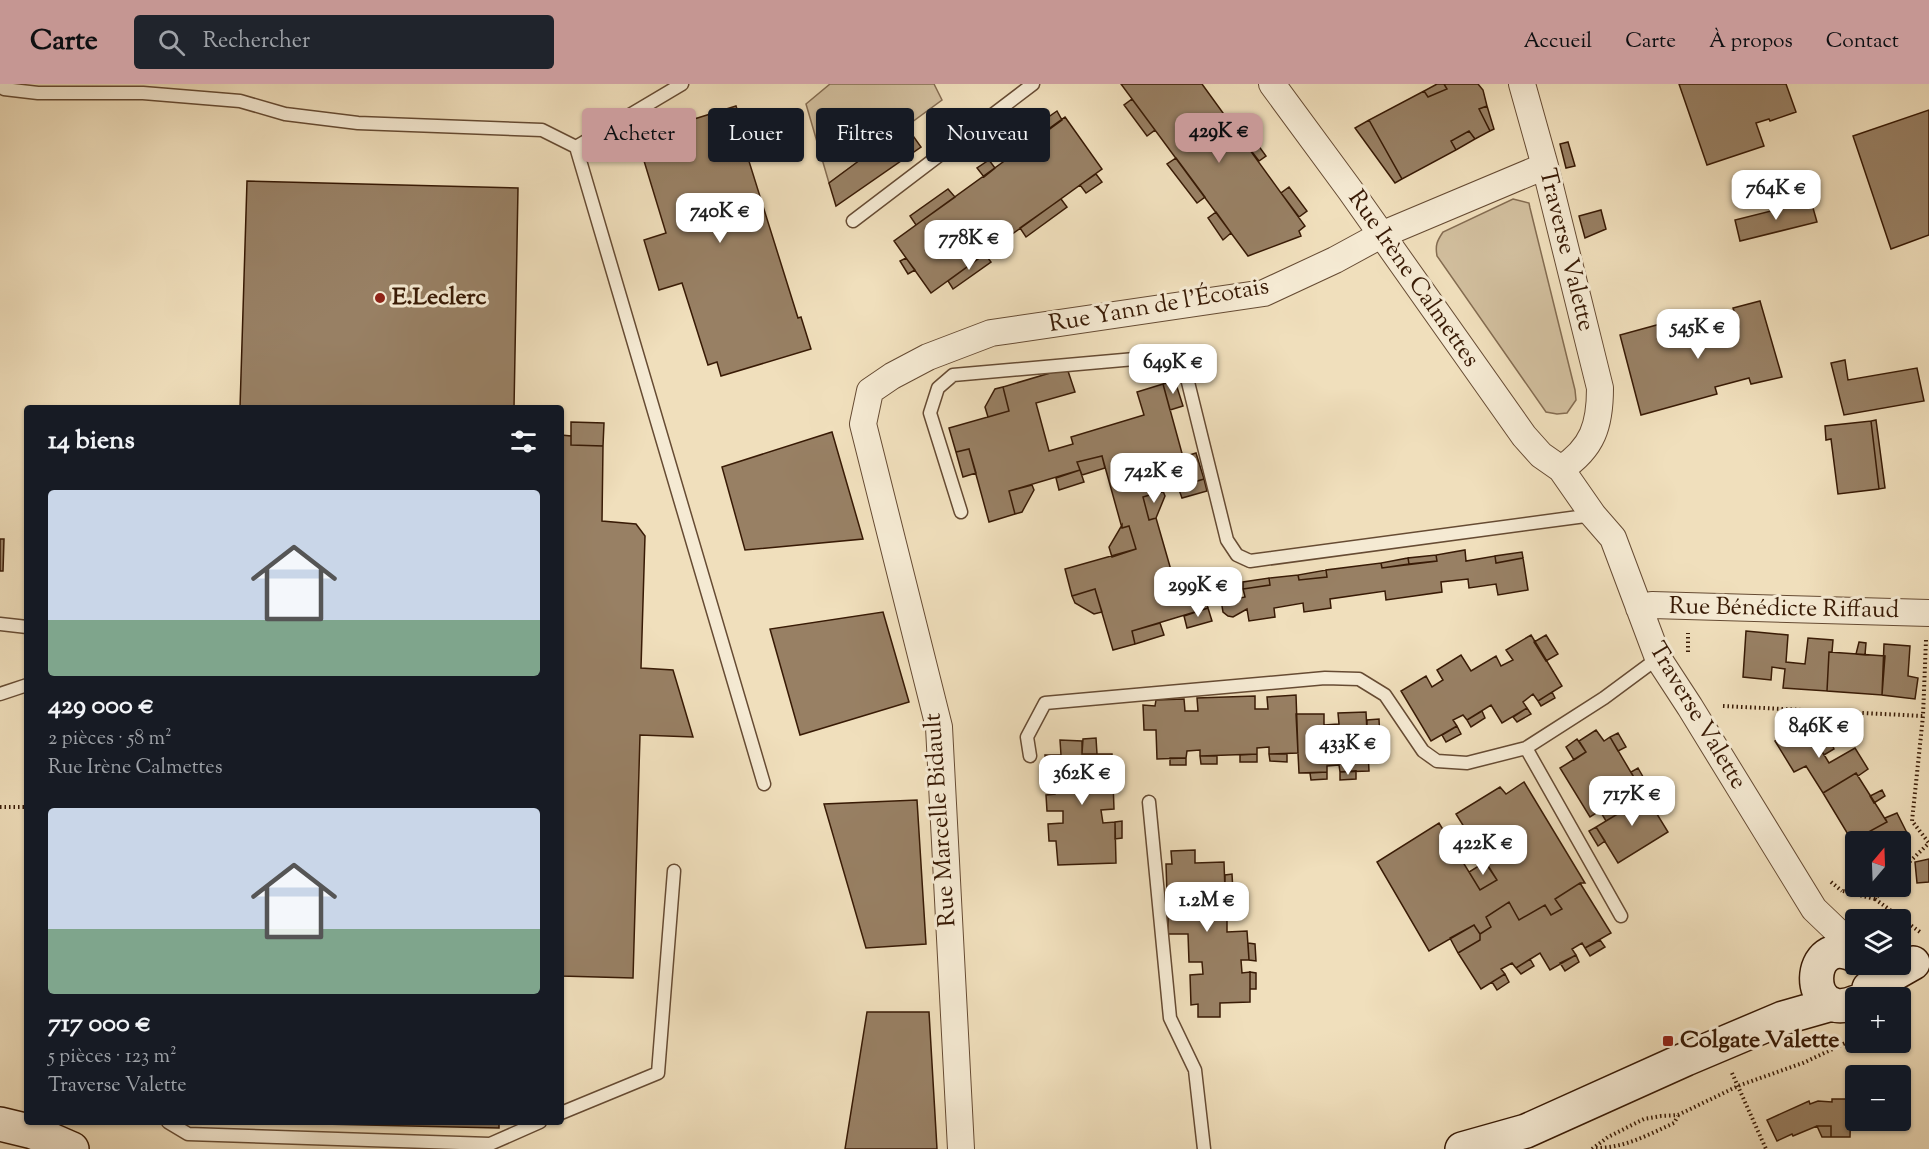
<!DOCTYPE html>
<html lang="fr">
<meta charset="utf-8">
<style>
body{margin:0;font-family:"Sorts Mill Goudy",serif;background:#20242c;color:#f1f3f6;height:100vh;display:flex;flex-direction:column;font-size:22px;white-space:nowrap}
*{box-sizing:border-box;margin:0}
p{font-size:20px;color:#9ea1a6}
.icon{flex:none;width:33px;height:33px;fill:none;stroke:currentColor;stroke-width:2;stroke-linecap:round;stroke-linejoin:round}
.map{position:relative;flex:1;overflow:hidden}
.side{position:absolute;left:24px;top:321px;width:540px;height:720px;display:flex;flex-direction:column;background:#171b24;border-radius:6px;box-shadow:0 2px 4px #0004}
.side>*{flex:none}
.top-card{position:absolute;left:582px;top:24px;width:570px;height:54px;display:flex;gap:12px}
.needle{width:39px;rotate:19deg}
.buttons{position:absolute;left:1845px;top:747px;display:grid;gap:12px}
.buttons a{display:grid;place-items:center;width:66px;height:66px;border-radius:6px;background:#171b24;box-shadow:0 2px 4px #0004;font-size:30px}
.price{position:absolute;translate:-50% -51px;padding:0 14px;border-radius:12px;background:#fff;color:#222;font-size:20px;line-height:39px;filter:drop-shadow(0 2px 3px #0008)}
.price::after{content:'';position:absolute;left:50%;top:36px;width:18px;height:14px;margin-left:-9px;background:inherit;clip-path:polygon(0 0,100% 0,50% 100%)}
.price.active{background:#c59692;color:#111}
ul{padding:0;list-style:none}
li{display:grid;align-content:center;gap:12px;height:318px;padding:0 24px}
li span{display:grid;place-items:center;height:186px;border-radius:6px;color:#555}
li>.icon{margin-inline-start:auto}
span .icon{width:108px;height:108px;fill:#fffc;stroke-width:1}
li b{font-size:26px}
h2{display:flex;justify-content:space-between;align-items:center;height:72px;padding:0 24px;font-size:26px}
.tag{padding:0 21px;border-radius:6px;background:#171b24;box-shadow:0 2px 4px #0004;font-size:21px;line-height:54px}
.tag.active{background:#c59692;color:#111}
header{display:flex;align-items:center;gap:36px;box-sizing:border-box;height:84px;padding:0 30px;background:#c59692;color:#111}
header strong{font-size:28px}
nav{display:flex;gap:33px;margin-inline-start:auto;font-size:21px}
.search{width:420px;height:54px;background:#20242c;display:flex;align-items:center;gap:15px;box-sizing:border-box;padding:0 21px;border-radius:6px;color:#9ea1a6;font-size:22px}
.map>svg:first-child{display:block}
</style>
<header>
<strong>Carte</strong>
<div class="search"><svg class="icon" aria-label="search" viewBox="0 0 24 24"><circle cx="10" cy="10" r="6"/><path d="M15 15l6 6"/></svg>Rechercher</div>
<nav><a>Accueil</a><a>Carte</a><a>À propos</a><a>Contact</a></nav>
</header>
<div class="map">
<svg width="1929" height="1065" viewBox="0 0 1929 1065">
<rect width="100%" height="100%" fill="#f0dfbc"/>
<filter id="stains"><feTurbulence type="fractalNoise" baseFrequency=".00333" numOctaves="4"/><feColorMatrix values="0 0 0 0 .2 0 0 0 0 .09 0 0 0 0 .02 0 0 0 .5 -.17"/></filter>
<radialGradient id="worn" r=".72"><stop offset=".6" stop-color="#630" stop-opacity="0"/><stop offset="1" stop-color="#630" stop-opacity=".3"/></radialGradient>
<path fill="#d1be9d" stroke="#846c51" stroke-width="1.5" d="M 830,0 L 934,0 L 942,16 L 829,99 L 806,20 Z
M 1513,115 L 1529,119 L 1530,124 L 1575,306 L 1576,316 L 1567,329 L 1557,330 L 1546,328 L 1437,172 C 1435,161 1437,157 1443,148 Z"/>
<path fill="#988064" stroke="#381a05" stroke-width="1.5" d="M 1121,0 L 1202,0 L 1305,142 L 1299,147 L 1301,152 L 1248,172 Z
M 1437,0 L 1444,0 L 1447,5 L 1428,13 L 1424,7 Z
M 1444,0 L 1478,0 L 1483,6 L 1487,22 L 1479,25 L 1490,47 L 1475,55 L 1469,47 L 1451,57 L 1456,66 L 1402,95 L 1369,36 L 1424,7 L 1428,13 L 1447,5 Z
M 1679,0 L 1786,0 L 1796,28 L 1770,37 L 1769,35 L 1756,39 L 1764,62 L 1707,81 Z
M 1132,15 L 1155,46 L 1147,52 L 1124,21 Z
M 736,22 L 746,53 L 742,55 L 798,234 L 801,233 L 811,265 L 721,292 L 717,278 L 708,281 L 682,199 L 659,206 L 644,156 L 666,149 L 641,67 L 650,64 L 646,50 Z
M 1487,22 L 1494,45 L 1490,47 L 1479,25 Z
M 1929,26 L 1929,151 L 1891,165 L 1853,52 Z
M 1057,27 L 1062,36 L 1043,50 L 1037,41 Z
M 1237,32 L 1266,72 L 1259,77 L 1229,38 Z
M 1065,33 L 1102,85 L 931,209 L 894,157 Z
M 1369,36 L 1402,95 L 1395,99 L 1355,44 Z
M 906,42 L 921,63 L 836,122 L 829,99 Z
M 1469,47 L 1475,55 L 1456,66 L 1451,57 Z
M 1568,58 L 1575,82 L 1566,84 L 1560,60 Z
M 1013,59 L 1018,68 L 1007,76 L 1001,67 Z
M 1176,74 L 1205,113 L 1197,119 L 1167,80 Z
M 989,76 L 995,84 L 984,93 L 977,84 Z
M 1096,90 L 1102,98 L 1086,109 L 1080,101 Z
M 247,97 L 518,104 L 514,324 L 240,324 Z
M 1289,103 L 1307,127 L 1299,133 L 1281,109 Z
M 948,105 L 955,113 L 916,141 L 910,132 Z
M 1061,115 L 1067,123 L 1026,153 L 1020,144 Z
M 1811,117 L 1817,138 L 1740,157 L 1735,136 Z
M 1601,126 L 1606,145 L 1585,154 L 1579,132 Z
M 1216,128 L 1231,149 L 1223,156 L 1208,134 Z
M 985,170 L 991,178 L 953,205 L 948,197 Z
M 906,174 L 915,186 L 908,190 L 900,177 Z
M 1760,217 L 1782,293 L 1751,300 L 1749,294 L 1715,303 L 1717,310 L 1641,331 L 1620,251 L 1664,239 L 1666,248 L 1698,240 L 1701,253 L 1739,243 L 1733,224 Z
M 1845,276 L 1848,296 L 1917,284 L 1924,317 L 1844,331 L 1831,279 Z
M 1067,284 L 1075,308 L 1036,319 L 1049,367 L 1073,360 L 1071,353 L 1144,331 L 1137,308 L 1163,300 L 1183,373 L 1196,369 L 1204,395 L 1143,413 L 1149,436 L 1156,434 L 1177,507 L 1200,499 L 1208,524 L 1132,547 L 1135,560 L 1113,566 L 1095,505 L 1072,512 L 1065,485 L 1136,465 L 1129,442 L 1122,444 L 1102,372 L 1077,378 L 1080,386 L 1009,407 L 1015,430 L 989,438 L 969,365 L 956,368 L 949,344 L 1009,327 L 1003,303 Z
M 1175,297 L 1183,322 L 1170,326 L 1163,300 Z
M 1003,303 L 1009,327 L 988,333 L 985,323 L 995,305 Z
M 1876,336 L 1885,404 L 1879,405 L 1871,337 Z
M 1871,337 L 1879,405 L 1838,410 L 1831,355 L 1826,356 L 1825,342 Z
M 571,338 L 604,339 L 603,362 L 571,361 Z
M 832,348 L 863,455 L 745,466 L 722,383 Z
M 561,351 L 571,352 L 571,361 L 603,362 L 602,437 L 636,440 L 645,452 L 641,584 L 673,586 L 693,653 L 640,651 L 633,894 L 561,892 Z
M 969,365 L 976,389 L 963,393 L 956,368 Z
M 1102,372 L 1105,384 L 1082,391 L 1077,378 Z
M 1080,386 L 1084,398 L 1059,406 L 1056,394 Z
M 1204,395 L 1207,407 L 1182,414 L 1178,403 Z
M 1032,401 L 1034,406 L 1022,428 L 1015,430 L 1009,407 Z
M 1163,407 L 1165,412 L 1156,434 L 1149,436 L 1143,413 Z
M 1122,441 L 1122,444 L 1129,442 L 1136,465 L 1112,473 L 1109,463 Z
M 0,455 L 4,455 L 3,487 L 0,487 Z
M 1465,466 L 1466,477 L 1495,472 L 1496,479 L 1523,474 L 1528,506 L 1498,511 L 1496,500 L 1469,504 L 1468,495 L 1441,498 L 1442,508 L 1386,516 L 1385,507 L 1330,515 L 1331,524 L 1304,528 L 1303,519 L 1274,524 L 1275,533 L 1249,537 L 1247,525 L 1233,533 L 1228,532 L 1223,528 L 1222,522 L 1226,514 L 1231,516 L 1245,513 L 1243,505 L 1270,501 L 1269,494 L 1298,491 L 1299,496 L 1327,493 L 1326,486 L 1381,479 L 1382,484 L 1437,477 L 1436,471 Z
M 1522,468 L 1523,474 L 1496,479 L 1495,472 Z
M 1436,471 L 1437,477 L 1409,480 L 1408,474 Z
M 1408,474 L 1409,480 L 1382,484 L 1381,479 Z
M 1326,486 L 1327,493 L 1299,496 L 1298,491 Z
M 1269,494 L 1270,501 L 1243,505 L 1243,498 Z
M 1095,505 L 1102,528 L 1094,530 L 1075,519 L 1072,512 Z
M 1208,524 L 1212,537 L 1187,544 L 1184,532 Z
M 883,528 L 909,618 L 800,651 L 770,545 Z
M 1160,539 L 1164,551 L 1135,560 L 1132,547 Z
M 1746,547 L 1788,551 L 1786,578 L 1805,580 L 1808,554 L 1833,556 L 1832,568 L 1829,568 L 1827,607 L 1783,604 L 1785,585 L 1772,583 L 1771,596 L 1743,593 Z
M 1531,551 L 1562,602 L 1538,617 L 1533,610 L 1523,618 L 1527,624 L 1502,639 L 1491,621 L 1467,636 L 1463,631 L 1453,636 L 1457,642 L 1431,657 L 1401,607 L 1426,592 L 1432,603 L 1443,596 L 1437,586 L 1461,571 L 1471,587 L 1496,572 L 1501,582 L 1513,576 L 1506,566 Z
M 1546,551 L 1558,570 L 1546,577 L 1534,558 Z
M 1859,558 L 1866,559 L 1865,571 L 1856,570 Z
M 1884,560 L 1910,562 L 1908,592 L 1918,594 L 1915,615 L 1882,611 Z
M 1829,568 L 1885,572 L 1882,611 L 1827,607 Z
M 1552,608 L 1555,614 L 1541,622 L 1538,617 Z
M 1296,611 L 1298,669 L 1269,670 L 1269,663 L 1257,664 L 1257,670 L 1200,672 L 1200,666 L 1187,667 L 1186,674 L 1157,675 L 1156,646 L 1144,646 L 1143,621 L 1155,622 L 1156,616 L 1184,615 L 1185,627 L 1198,627 L 1197,614 L 1255,612 L 1255,625 L 1268,625 L 1267,613 Z
M 1527,624 L 1531,630 L 1517,638 L 1513,633 Z
M 1482,627 L 1485,634 L 1471,643 L 1467,636 Z
M 1366,628 L 1369,687 L 1340,688 L 1339,681 L 1327,682 L 1327,688 L 1299,689 L 1296,630 L 1324,630 L 1324,641 L 1339,640 L 1338,629 Z
M 1379,635 L 1380,657 L 1367,658 L 1367,636 Z
M 1805,639 L 1829,679 L 1855,664 L 1868,685 L 1858,692 L 1856,689 L 1823,709 L 1806,682 L 1794,688 L 1775,657 Z
M 1457,642 L 1461,650 L 1446,658 L 1442,651 Z
M 1596,646 L 1604,657 L 1610,653 L 1639,702 L 1590,733 L 1560,684 L 1586,668 L 1579,657 Z
M 1618,649 L 1626,663 L 1618,667 L 1610,653 Z
M 1096,654 L 1097,670 L 1082,670 L 1083,655 Z
M 1577,655 L 1586,668 L 1574,676 L 1566,663 Z
M 1060,656 L 1082,657 L 1082,670 L 1112,670 L 1114,725 L 1101,726 L 1103,739 L 1115,738 L 1116,779 L 1058,781 L 1056,757 L 1049,757 L 1048,740 L 1063,739 L 1063,727 L 1047,727 L 1046,711 L 1055,710 L 1054,689 L 1046,688 L 1045,671 L 1061,671 Z
M 1831,658 L 1834,665 L 1824,671 L 1820,664 Z
M 1257,670 L 1257,678 L 1240,678 L 1240,671 Z
M 1269,670 L 1287,670 L 1287,678 L 1270,677 Z
M 1200,672 L 1217,672 L 1217,680 L 1201,680 Z
M 1170,674 L 1186,674 L 1186,681 L 1170,681 Z
M 1638,684 L 1646,698 L 1639,702 L 1631,688 Z
M 1356,687 L 1356,695 L 1340,696 L 1340,688 Z
M 1327,688 L 1327,695 L 1311,696 L 1310,689 Z
M 1856,689 L 1887,738 L 1852,757 L 1823,709 Z
M 1524,698 L 1585,799 L 1580,799 L 1555,815 L 1562,825 L 1551,831 L 1545,821 L 1519,836 L 1509,818 L 1486,833 L 1491,843 L 1480,850 L 1474,841 L 1429,867 L 1377,778 L 1439,739 L 1480,806 L 1497,796 L 1456,730 L 1500,703 L 1506,710 Z
M 1633,706 L 1640,716 L 1646,712 L 1668,748 L 1618,779 L 1596,743 L 1621,728 L 1615,717 Z
M 1882,706 L 1885,712 L 1874,719 L 1870,712 Z
M 1652,709 L 1661,723 L 1655,726 L 1646,712 Z
M 917,716 L 926,860 L 866,864 L 824,720 Z
M 1615,717 L 1621,728 L 1606,737 L 1600,727 Z
M 1897,729 L 1908,751 L 1897,758 L 1856,758 L 1856,763 L 1852,757 L 1887,738 L 1885,734 Z
M 1122,737 L 1122,754 L 1115,755 L 1115,738 Z
M 1596,743 L 1605,757 L 1598,762 L 1589,747 Z
M 1195,766 L 1195,779 L 1224,778 L 1225,807 L 1218,807 L 1218,821 L 1227,820 L 1227,848 L 1247,847 L 1249,876 L 1241,876 L 1242,889 L 1250,888 L 1250,918 L 1220,919 L 1220,933 L 1198,933 L 1198,920 L 1191,921 L 1190,891 L 1203,890 L 1202,878 L 1189,878 L 1188,850 L 1168,850 L 1168,821 L 1178,821 L 1178,808 L 1167,810 L 1166,780 L 1172,780 L 1171,767 Z
M 1929,775 L 1929,798 L 1917,799 L 1915,778 Z
M 1485,778 L 1497,796 L 1480,806 L 1469,788 Z
M 1232,790 L 1233,808 L 1225,807 L 1225,791 Z
M 1580,799 L 1611,849 L 1585,864 L 1582,859 L 1572,865 L 1576,871 L 1550,886 L 1540,869 L 1516,884 L 1512,879 L 1501,885 L 1505,890 L 1481,905 L 1458,869 L 1480,856 L 1480,850 L 1491,843 L 1486,833 L 1509,818 L 1519,836 L 1545,821 L 1551,831 L 1562,825 L 1555,815 Z
M 1227,820 L 1233,820 L 1234,836 L 1227,835 Z
M 1474,841 L 1480,850 L 1480,856 L 1458,869 L 1450,854 Z
M 1600,856 L 1605,863 L 1590,872 L 1585,864 Z
M 1248,859 L 1255,860 L 1256,877 L 1249,876 Z
M 1576,871 L 1579,878 L 1565,887 L 1560,879 Z
M 1530,875 L 1534,882 L 1521,890 L 1516,884 Z
M 1250,888 L 1256,889 L 1256,905 L 1250,905 Z
M 1505,890 L 1509,898 L 1497,906 L 1492,898 Z
M 867,928 L 929,928 L 937,1065 L 845,1065 Z
M 1832,1015 L 1851,1015 L 1850,1053 L 1831,1053 L 1831,1042 L 1817,1042 L 1793,1052 L 1792,1050 L 1777,1057 L 1767,1036 L 1809,1017 L 1810,1020 L 1818,1017 L 1832,1018 Z
M 236,1038 L 499,1038 L 499,1044 Z
M 1817,1042 L 1831,1042 L 1831,1053 L 1822,1053 Z"/>
<g fill="none" stroke-linecap="round" stroke-linejoin="round">
<defs>
<path id="lane" d="M 0,2 L 4,5 L 38,9 L 143,9 L 240,17 L 285,30 L 358,39 L 542,46 L 576,63 L 764,700
M 576,63 L 682,0
M 853,137 L 1033,0
M 961,428 L 930,329 L 938,304 L 953,291 L 1146,274 L 1170,278 L 1185,286 L 1227,456 L 1237,471 L 1250,477 L 1593,431
M 0,540 L 27,543
M 0,610 L 27,601
M 1526,664 L 1621,832
M 1030,672 L 1027,653 L 1045,619 L 1325,594 L 1359,595 L 1385,611 L 1423,667 L 1437,677 L 1467,679 L 1526,664 L 1604,614 L 1658,574
M 1149,718 L 1170,934 L 1195,986 L 1204,1065
M 561,1029 L 658,989 L 674,787
M 168,1038 L 188,1050 L 490,1060 L 540,1038"/>
<path id="street" d="M 1272,0 L 1350,106 L 1524,352 L 1541,371 L 1561,385 L 1593,431 L 1613,454 L 1658,574 L 1690,623 L 1814,825 L 1837,847 L 1848,868
M 1522,0 L 1545,82 L 1600,304 C 1600,341 1593,364 1561,385
M 1639,524 L 1652,521 L 1929,529
M 961,1065 L 939,643 L 863,340 L 870,307 L 892,292 L 928,273 L 991,249 L 1264,209 L 1335,176 L 1381,151 L 1545,82"/>
<path id="secondary" d="M 1856,872 C 1805,846 1802,941 1856,918
M 1869,904 L 1913,879
M 0,1040 L 33,1048 L 72,1065
M 1462,1065 L 1526,1047 L 1686,975 L 1783,934 L 1832,920"/>
</defs>
<use href="#lane" stroke="#664b33" stroke-width="15"/>
<use href="#street" stroke="#664b33" stroke-width="28"/>
<use href="#secondary" stroke="#381a05" stroke-width="36"/>
<path stroke="#381a05" stroke-width="4" stroke-dasharray="1.5 3" stroke-linecap="butt" d="M 1926,556 L 1923,632 L 1912,737 L 1929,759
M 1688,568 L 1688,549
M 1723,622 L 1923,632
M 0,723 L 27,723
M 1900,787 L 1929,759
M 1831,798 L 1842,807
M 1843,807 L 1875,815 L 1886,802
M 1875,815 L 1920,848
M 1732,989 L 1766,1065
M 1596,1064 C 1624,1064 1648,1051 1674,1039 L 1678,1032
M 1592,1065 L 1608,1053 L 1644,1035 L 1661,1032 L 1678,1031 L 1738,1002 L 1803,979 L 1856,954"/>
<use href="#lane" stroke="#f5ead3" stroke-width="12"/>
<use href="#street" stroke="#f5ead3" stroke-width="26"/>
<use href="#secondary" stroke="#f5ead3" stroke-width="33"/>
</g>
<g fill="#8f2418" stroke="#f5ead3" stroke-width="2">
<circle cx="380" cy="214" r="6"/>
<rect x="1662" y="951" width="12" height="12" rx="3"/>
</g>
<g text-anchor="middle" dominant-baseline="central" stroke-width="6" stroke-linejoin="round" paint-order="stroke">
<g font-size="24" fill="#381a05" stroke="#f5ead3">
<text transform="translate(1566 166) rotate(76)">Traverse Valette</text>
<text transform="translate(1413 195) rotate(55)">Rue Irène Calmettes</text>
<text transform="translate(1159 222) rotate(-10)">Rue Yann de l'Écotais</text>
<text transform="translate(1784 525) rotate(1)">Rue Bénédicte Riffaud</text>
<text transform="translate(1697 632) rotate(59)">Traverse Valette</text>
<text transform="translate(941 736) rotate(-94)">Rue Marcelle Bidault</text>
</g>
<g font-size="24" font-weight="bold" fill="#381a05" stroke="#f5ead3" text-anchor="start">
<text x="392" y="214">E.Leclerc</text>
<text x="1680" y="957">Colgate Valette</text>
</g>
</g>
<rect width="100%" height="100%" filter="url(#stains)"/>
<rect width="100%" height="100%" fill="url(#worn)"/>
</svg>
<div class="buttons">
<a><svg class="needle" viewBox="-14 -14 28 28"><path d="M0-13l5 13h-10z" fill="#e53935"/><path d="M0 13l5-13h-10z" fill="#9ea1a6"/></svg></a>
<a><svg class="icon" aria-label="layers" viewBox="0 0 24 24"><path d="M12 4l9 5-9 5-9-5zM3 14l9 5 9-5"/></svg></a>
<a>+</a>
<a>−</a>
</div>
<b class="price active" style="left:1219px;top:80px">429K €</b>
<b class="price" style="left:1776px;top:137px">764K €</b>
<b class="price" style="left:720px;top:160px">740K €</b>
<b class="price" style="left:969px;top:187px">778K €</b>
<b class="price" style="left:1698px;top:276px">545K €</b>
<b class="price" style="left:1173px;top:311px">649K €</b>
<b class="price" style="left:1154px;top:420px">742K €</b>
<b class="price" style="left:1198px;top:534px">299K €</b>
<b class="price" style="left:1819px;top:675px">846K €</b>
<b class="price" style="left:1348px;top:692px">433K €</b>
<b class="price" style="left:1082px;top:722px">362K €</b>
<b class="price" style="left:1632px;top:743px">717K €</b>
<b class="price" style="left:1483px;top:792px">422K €</b>
<b class="price" style="left:1207px;top:849px">1.2M €</b>
<div class="top-card">
<a class="tag active">Acheter</a>
<a class="tag">Louer</a>
<a class="tag">Filtres</a>
<a class="tag">Nouveau</a>
</div>
<section class="side">
<h2>14 biens<svg class="icon" aria-label="filters" viewBox="0 0 24 24"><path d="M4 7h16M4 17h16"/><circle cx="9" cy="7" r="2"/><circle cx="15" cy="17" r="2"/></svg></h2>
<ul>
<li><span style="background:linear-gradient(#c9d6e8 70%,#7fa58c 0)"><svg class="icon" aria-label="home" viewBox="0 0 24 24"><path d="M3 11l9-7 9 7M6 9v11h12V9"/></svg></span><div><b>429 000 €</b><p>2 pièces · 58 m²</p><p>Rue Irène Calmettes</p></div></li>
<li><span style="background:linear-gradient(#c9d6e8 65%,#7fa58c 0)"><svg class="icon" aria-label="home" viewBox="0 0 24 24"><path d="M3 11l9-7 9 7M6 9v11h12V9"/></svg></span><div><b>717 000 €</b><p>5 pièces · 123 m²</p><p>Traverse Valette</p></div></li>
</ul>
</section>
</div>
